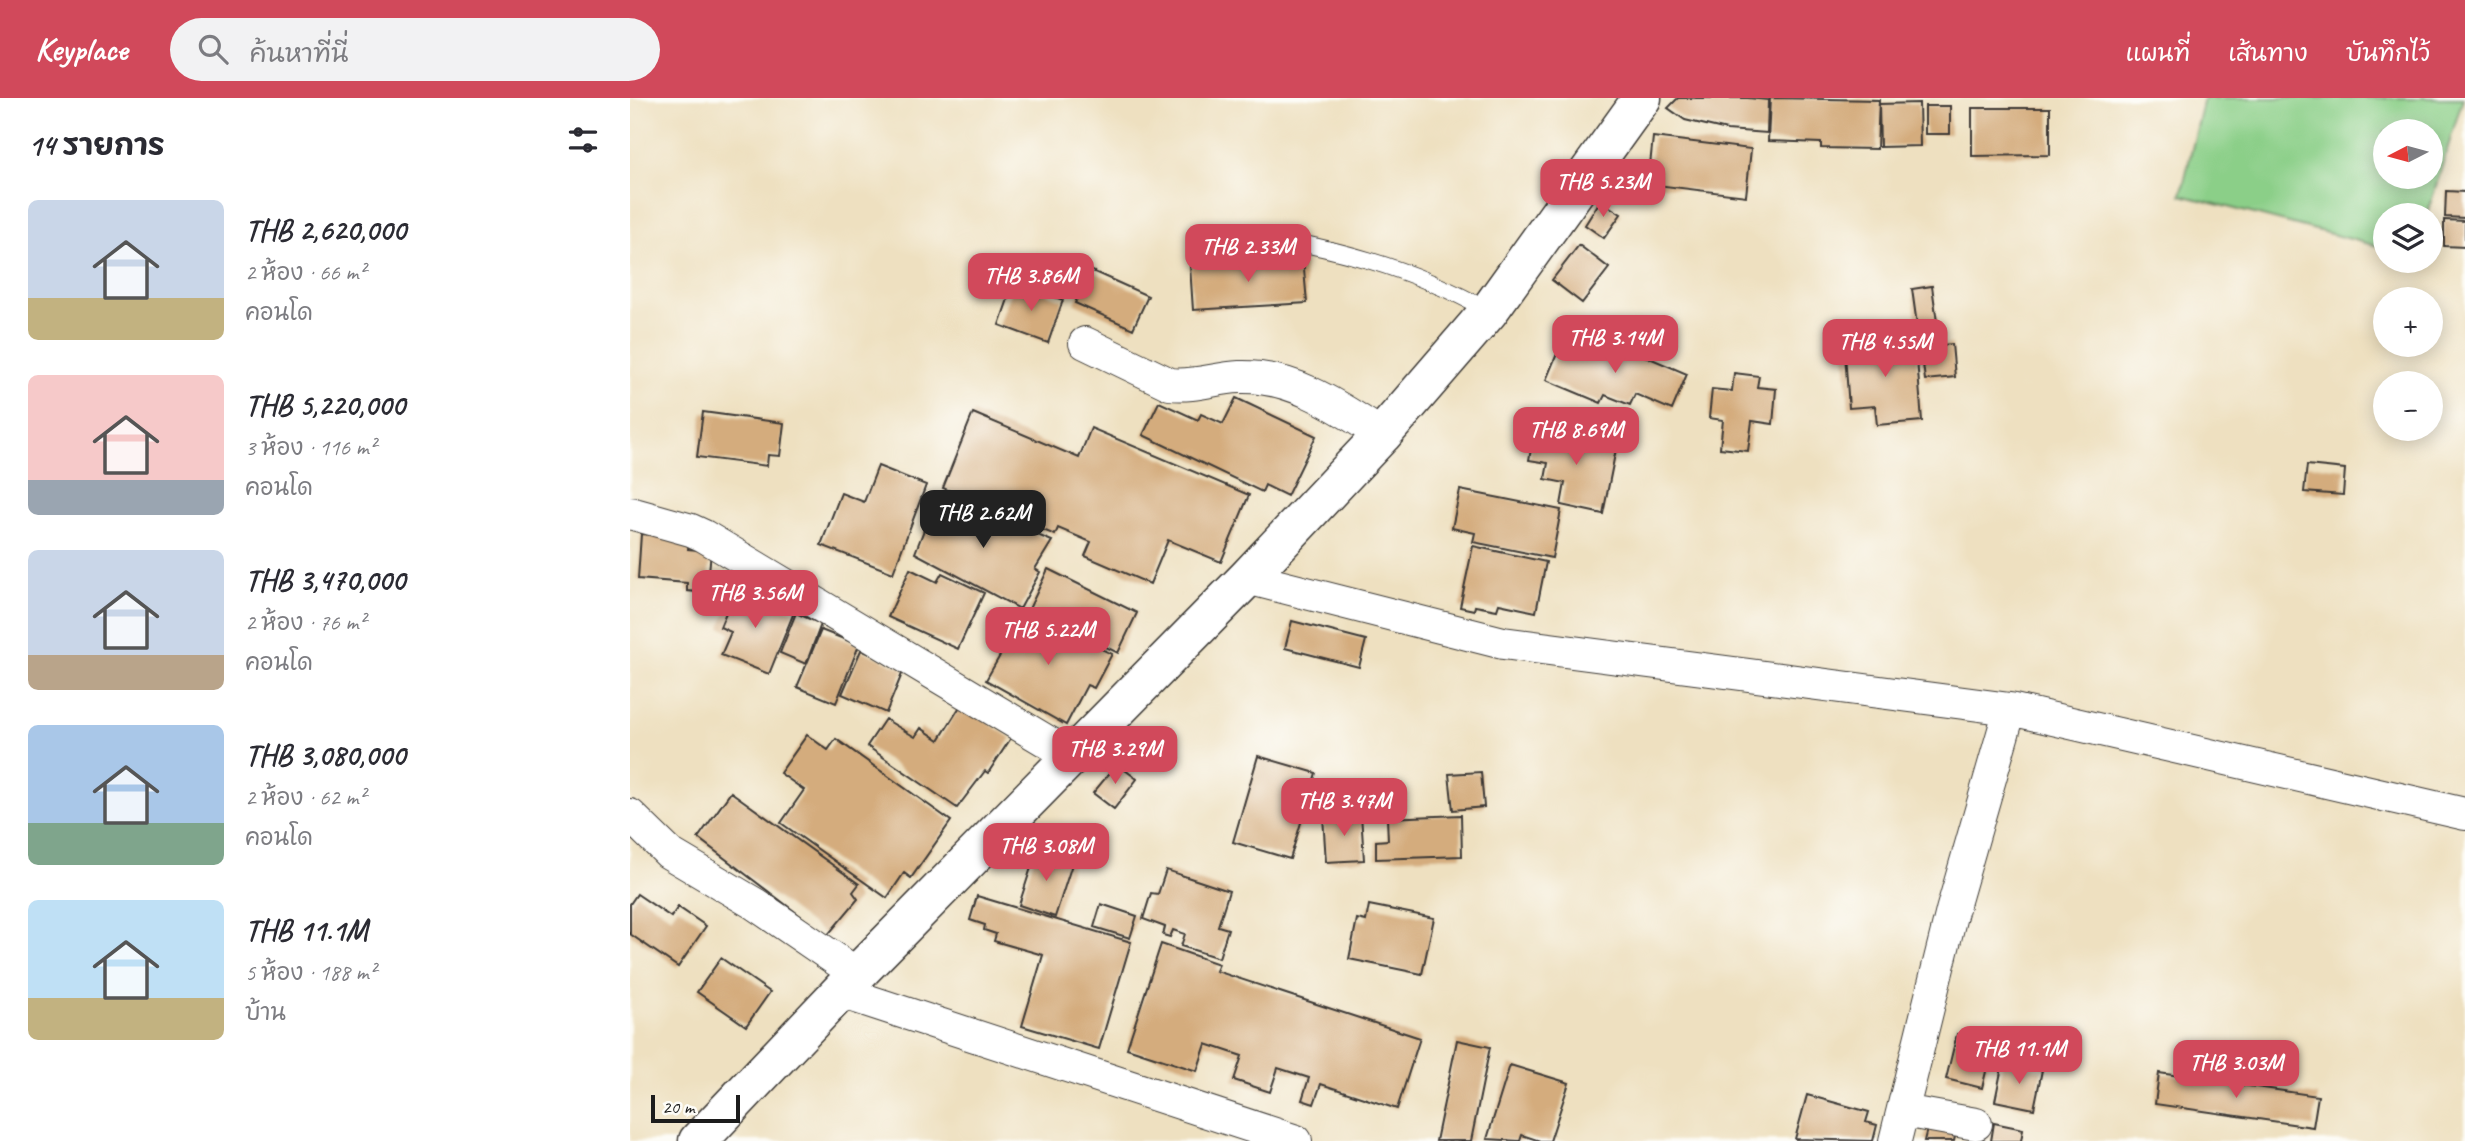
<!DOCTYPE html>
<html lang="th">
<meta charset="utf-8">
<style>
body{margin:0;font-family:Caveat,"Playpen Sans Thai",sans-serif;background:#f2f2f3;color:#2b2b33;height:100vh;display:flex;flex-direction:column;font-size:26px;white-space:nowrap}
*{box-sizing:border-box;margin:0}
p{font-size:23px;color:#7c7c81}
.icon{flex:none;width:38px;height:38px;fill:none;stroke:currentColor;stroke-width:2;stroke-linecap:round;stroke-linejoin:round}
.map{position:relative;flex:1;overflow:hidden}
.details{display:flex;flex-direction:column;background:#fff;width:630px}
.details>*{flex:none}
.needle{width:46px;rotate:264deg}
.buttons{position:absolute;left:1743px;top:21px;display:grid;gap:14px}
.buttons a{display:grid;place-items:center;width:70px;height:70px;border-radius:50%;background:#fff;box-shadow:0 4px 18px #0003;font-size:35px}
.scale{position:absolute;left:21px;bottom:18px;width:89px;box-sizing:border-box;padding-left:7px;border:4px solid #1c1c1c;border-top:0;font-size:19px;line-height:24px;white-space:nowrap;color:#1c1c1c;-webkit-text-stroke:5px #fdfcf7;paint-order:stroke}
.price{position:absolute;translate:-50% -60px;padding:0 16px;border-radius:14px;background:#d1495b;color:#fff;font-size:23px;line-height:46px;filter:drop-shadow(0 2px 4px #0008)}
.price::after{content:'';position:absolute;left:50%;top:42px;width:21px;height:16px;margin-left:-10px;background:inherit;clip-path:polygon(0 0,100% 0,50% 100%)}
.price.on{background:#222;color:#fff}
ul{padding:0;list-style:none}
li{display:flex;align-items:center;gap:21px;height:175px;padding:0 28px}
li span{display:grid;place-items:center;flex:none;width:196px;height:140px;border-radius:10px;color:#555}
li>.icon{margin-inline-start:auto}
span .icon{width:84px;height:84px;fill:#fffc;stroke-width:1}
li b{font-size:30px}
h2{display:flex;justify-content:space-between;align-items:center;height:84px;padding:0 28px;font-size:30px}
header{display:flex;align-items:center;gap:42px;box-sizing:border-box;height:98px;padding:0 35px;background:#d1495b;color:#fff}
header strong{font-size:33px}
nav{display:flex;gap:38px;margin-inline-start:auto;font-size:24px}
.search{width:490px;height:63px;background:#f2f2f3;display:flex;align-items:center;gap:18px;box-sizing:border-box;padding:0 24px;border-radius:38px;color:#7c7c81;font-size:26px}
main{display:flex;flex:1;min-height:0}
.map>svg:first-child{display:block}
</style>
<header>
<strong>Keyplace</strong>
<div class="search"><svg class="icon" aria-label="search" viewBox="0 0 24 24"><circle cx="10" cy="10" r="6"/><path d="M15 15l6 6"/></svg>ค้นหาที่นี่</div>
<nav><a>แผนที่</a><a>เส้นทาง</a><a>บันทึกไว้</a></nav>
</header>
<main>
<section class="details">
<h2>14 รายการ<svg class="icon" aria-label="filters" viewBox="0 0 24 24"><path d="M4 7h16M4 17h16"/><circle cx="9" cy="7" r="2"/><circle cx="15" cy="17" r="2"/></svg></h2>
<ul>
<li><span style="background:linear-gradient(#c9d6e8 70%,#c2b280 0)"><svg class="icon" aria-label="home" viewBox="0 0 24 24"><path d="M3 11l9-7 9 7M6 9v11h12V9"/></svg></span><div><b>THB 2,620,000</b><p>2 ห้อง · 66 m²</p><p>คอนโด</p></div></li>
<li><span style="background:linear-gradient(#f6c9c9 75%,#9aa5b1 0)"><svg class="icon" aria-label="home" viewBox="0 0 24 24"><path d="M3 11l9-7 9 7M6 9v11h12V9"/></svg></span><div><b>THB 5,220,000</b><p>3 ห้อง · 116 m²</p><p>คอนโด</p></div></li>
<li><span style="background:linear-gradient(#c9d6e8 75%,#b9a48a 0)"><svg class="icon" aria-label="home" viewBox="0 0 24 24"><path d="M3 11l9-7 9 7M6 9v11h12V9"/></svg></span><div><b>THB 3,470,000</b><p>2 ห้อง · 76 m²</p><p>คอนโด</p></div></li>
<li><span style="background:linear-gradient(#a9c7e8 70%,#7fa58c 0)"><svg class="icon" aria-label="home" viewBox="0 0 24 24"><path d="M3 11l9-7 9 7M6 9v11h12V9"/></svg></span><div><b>THB 3,080,000</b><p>2 ห้อง · 62 m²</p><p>คอนโด</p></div></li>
<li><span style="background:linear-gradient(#bfe0f5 70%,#c2b280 0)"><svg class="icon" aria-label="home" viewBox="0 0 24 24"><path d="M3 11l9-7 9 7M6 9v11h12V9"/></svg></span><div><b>THB 11.1M</b><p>5 ห้อง · 188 m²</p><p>บ้าน</p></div></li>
</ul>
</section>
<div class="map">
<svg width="1835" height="1043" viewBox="0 0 1835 1043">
<rect width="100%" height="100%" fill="#fdfcf7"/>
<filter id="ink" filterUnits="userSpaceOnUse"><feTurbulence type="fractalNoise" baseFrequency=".0143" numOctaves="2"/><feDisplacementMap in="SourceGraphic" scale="14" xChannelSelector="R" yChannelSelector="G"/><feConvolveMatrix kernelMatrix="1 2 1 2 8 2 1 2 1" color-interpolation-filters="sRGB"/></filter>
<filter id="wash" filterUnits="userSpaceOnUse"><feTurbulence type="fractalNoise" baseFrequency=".00686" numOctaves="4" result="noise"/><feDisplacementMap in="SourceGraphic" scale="28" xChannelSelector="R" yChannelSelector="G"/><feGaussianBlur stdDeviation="1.57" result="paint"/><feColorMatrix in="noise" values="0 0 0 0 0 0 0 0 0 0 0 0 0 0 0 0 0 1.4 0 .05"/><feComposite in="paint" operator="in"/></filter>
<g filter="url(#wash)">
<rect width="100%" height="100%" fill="#eee0c0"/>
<path fill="#8bcf88" stroke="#547652" stroke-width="2" fill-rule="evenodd" d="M 1574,0 L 1833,0 L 1797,117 L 1755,117 L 1755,150 L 1551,97 ZM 1755,33 L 1801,33 L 1801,79 L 1755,79 Z"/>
<g id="blocks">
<path fill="#d4ac7d" d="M 1048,0 L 1118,0 L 1138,2 L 1137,35 L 1097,32 L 1055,22 L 1038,10 Z
M 1140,0 L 1249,2 L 1247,51 L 1191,50 L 1191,45 L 1138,43 Z
M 1289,5 L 1290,48 L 1250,49 L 1249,6 Z
M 1295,8 L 1320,8 L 1320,36 L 1295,36 Z
M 1342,10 L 1420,10 L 1420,57 L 1342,58 Z
M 1023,39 L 1121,51 L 1116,98 L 1018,86 Z
M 1816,93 L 1835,94 L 1835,120 L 1815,119 Z
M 970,103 L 991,116 L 974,140 L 955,127 Z
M 1814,122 L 1835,123 L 1835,149 L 1814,148 Z
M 949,147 L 979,170 L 952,205 L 922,182 Z
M 673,160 L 677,205 L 563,212 L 560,168 Z
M 460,172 L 518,198 L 503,231 L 445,205 Z
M 384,184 L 433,202 L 418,245 L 369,227 Z
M 1302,188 L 1307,224 L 1287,227 L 1282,191 Z
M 1285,237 L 1292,323 L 1247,327 L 1245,308 L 1219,310 L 1215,256 L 1225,256 L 1224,242 Z
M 934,239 L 976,257 L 982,244 L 1057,276 L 1042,312 L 1005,296 L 1000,307 L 975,297 L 971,305 L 916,282 Z
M 1322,246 L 1325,279 L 1295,282 L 1291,249 Z
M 1104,275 L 1129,278 L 1127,289 L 1146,291 L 1143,326 L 1122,323 L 1118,353 L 1090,350 L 1093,322 L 1079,320 L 1082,291 L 1102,293 Z
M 606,300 L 686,338 L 657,398 L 635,387 L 632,394 L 513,337 L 529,304 L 568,322 L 571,316 L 593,326 Z
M 73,314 L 154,325 L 150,358 L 138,357 L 137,368 L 67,359 Z
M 343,315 L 449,360 L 461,330 L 619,397 L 591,464 L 538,442 L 520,486 L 455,458 L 461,444 L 428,430 L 425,437 L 313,390 Z
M 905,330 L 987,346 L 973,416 L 931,407 L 935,385 L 915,381 L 918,365 L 899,362 Z
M 1677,367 L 1715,371 L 1713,397 L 1674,394 Z
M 248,368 L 296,387 L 263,475 L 191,447 L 211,395 L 234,404 Z
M 830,392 L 931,412 L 922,460 L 843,444 L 845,435 L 822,430 Z
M 308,396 L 422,443 L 405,471 L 410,474 L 390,511 L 285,455 Z
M 11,436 L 59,441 L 58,451 L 81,453 L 77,495 L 57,493 L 57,485 L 8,481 Z
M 843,448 L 916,464 L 906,514 L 869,506 L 867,512 L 845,508 L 844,512 L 830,509 Z
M 280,471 L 307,484 L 312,475 L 354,495 L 328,551 L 258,519 Z
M 418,471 L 507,515 L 488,555 L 399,511 Z
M 106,490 L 164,514 L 139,576 L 91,557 L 101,534 L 90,529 Z
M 395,514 L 482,556 L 464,590 L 457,587 L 436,627 L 356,582 Z
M 166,515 L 191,526 L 176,566 L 150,555 Z
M 662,523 L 736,542 L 729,569 L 655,550 Z
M 191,532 L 229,547 L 206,605 L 167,589 Z
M 231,552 L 274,571 L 256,615 L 212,596 Z
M 331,607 L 381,640 L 358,675 L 355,673 L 327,710 L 237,648 L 255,621 L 285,639 L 291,630 L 309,642 Z
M 177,637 L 198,652 L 206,641 L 321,723 L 281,780 L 274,775 L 257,800 L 151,725 L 174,692 L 150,675 Z
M 628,658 L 686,675 L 660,761 L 603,744 Z
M 487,666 L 507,681 L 484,711 L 463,695 Z
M 851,674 L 854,709 L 823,712 L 819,676 Z
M 101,694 L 229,786 L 223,794 L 228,801 L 197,838 L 68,740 Z
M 731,716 L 734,762 L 696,764 L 693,718 Z
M 831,717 L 832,758 L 746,761 L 746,743 L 758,742 L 757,720 Z
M 407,751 L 443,763 L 425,819 L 389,807 Z
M 536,772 L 599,793 L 588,828 L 598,831 L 589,860 L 551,848 L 555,836 L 543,832 L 540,839 L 533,837 L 535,829 L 513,821 L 521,795 L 528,796 Z
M 7,796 L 41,819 L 48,809 L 76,828 L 48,869 L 0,836 L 0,806 Z
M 347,798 L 501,844 L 469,951 L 392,928 L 413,857 L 364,843 L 366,836 L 354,832 L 355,827 L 340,822 Z
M 471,806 L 507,818 L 500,840 L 464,829 Z
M 739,807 L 804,820 L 792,876 L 719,861 L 727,821 L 736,823 Z
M 531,846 L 589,866 L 586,873 L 790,940 L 767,1011 L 691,986 L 684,1006 L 672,1002 L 679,980 L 648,970 L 640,994 L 604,982 L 612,958 L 576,946 L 567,973 L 497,950 Z
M 91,860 L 140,894 L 116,928 L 67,894 Z
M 1327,936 L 1363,945 L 1352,990 L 1316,981 Z
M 827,942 L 860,949 L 841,1043 L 806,1043 Z
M 1373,964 L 1412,972 L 1404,1011 L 1365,1003 Z
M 880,967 L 939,985 L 920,1043 L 910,1043 L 892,1037 L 890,1043 L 857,1041 Z
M 1529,975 L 1688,998 L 1683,1029 L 1525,1006 Z
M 1177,997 L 1239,1014 L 1236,1024 L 1247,1027 L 1243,1043 L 1165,1041 Z
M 1364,1025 L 1393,1031 L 1391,1043 L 1361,1043 Z
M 1298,1027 L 1326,1034 L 1324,1043 L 1294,1043 Z"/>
</g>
</g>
<g filter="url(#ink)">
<use href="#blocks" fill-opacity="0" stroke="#3c3935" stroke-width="2"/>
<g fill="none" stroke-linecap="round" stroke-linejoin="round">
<defs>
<path id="service" d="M 611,134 C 701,149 779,168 859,213"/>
<path id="minor" d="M 455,245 L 540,286 C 564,289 586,280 609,279 C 663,277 709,309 752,337
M 0,415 L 61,432 L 74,438 L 443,659
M 617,480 L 873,545 L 1380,611 L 1835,716
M 0,717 L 39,755 L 125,806 L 227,876
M 211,894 L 666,1043
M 1273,1013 L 1346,1026
M 1265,1043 L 1322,813 L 1380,611"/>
<path id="tertiary" d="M 68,1043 L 227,876 L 617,480 L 752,337 L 859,213 L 1012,0"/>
</defs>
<use href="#service" stroke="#3c3935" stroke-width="18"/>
<use href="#minor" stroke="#3c3935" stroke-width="34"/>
<use href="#tertiary" stroke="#3c3935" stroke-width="41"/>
<use href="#service" stroke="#fff" stroke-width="16"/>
<use href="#minor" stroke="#fff" stroke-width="32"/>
<use href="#tertiary" stroke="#fff" stroke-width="38"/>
</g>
</g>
</svg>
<div class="buttons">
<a><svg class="needle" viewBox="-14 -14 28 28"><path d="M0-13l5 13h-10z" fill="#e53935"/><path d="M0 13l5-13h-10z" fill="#7c7c81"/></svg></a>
<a><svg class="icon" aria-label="layers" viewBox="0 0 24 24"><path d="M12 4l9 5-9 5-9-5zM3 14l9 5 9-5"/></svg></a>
<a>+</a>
<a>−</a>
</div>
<div class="scale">20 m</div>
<b class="price" style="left:973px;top:121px">THB 5.23M</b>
<b class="price" style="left:618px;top:186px">THB 2.33M</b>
<b class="price" style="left:401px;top:215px">THB 3.86M</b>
<b class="price" style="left:985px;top:277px">THB 3.14M</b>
<b class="price" style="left:1255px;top:281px">THB 4.55M</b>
<b class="price" style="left:946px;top:369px">THB 8.69M</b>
<b class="price on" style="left:353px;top:452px">THB 2.62M</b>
<b class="price" style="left:125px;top:532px">THB 3.56M</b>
<b class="price" style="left:418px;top:569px">THB 5.22M</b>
<b class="price" style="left:485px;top:688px">THB 3.29M</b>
<b class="price" style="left:714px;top:740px">THB 3.47M</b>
<b class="price" style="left:416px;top:785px">THB 3.08M</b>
<b class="price" style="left:1389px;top:988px">THB 11.1M</b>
<b class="price" style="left:1606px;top:1002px">THB 3.03M</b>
</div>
</main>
